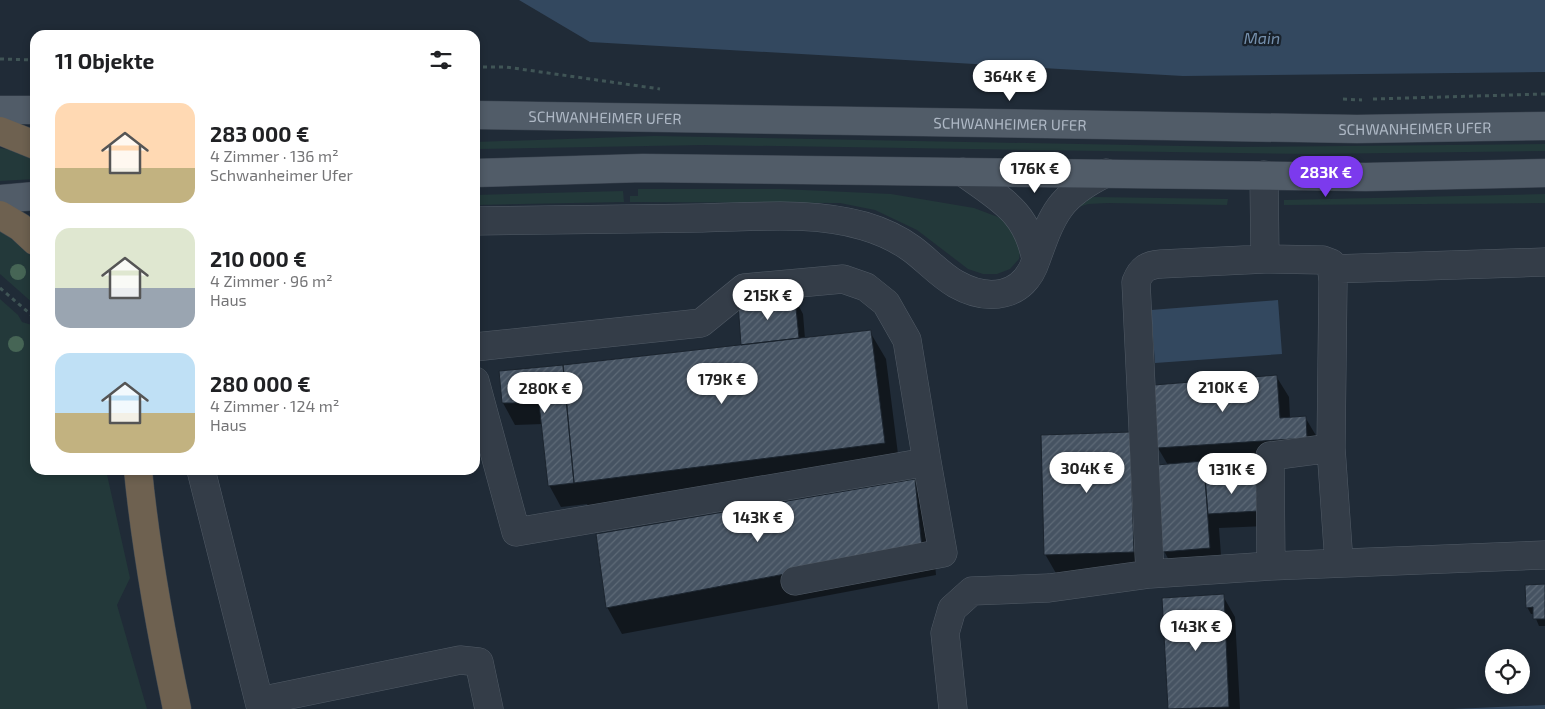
<!DOCTYPE html>
<html lang="de">
<meta charset="utf-8">
<style>
body{margin:0;font-family:"Exo 2",sans-serif;background:#f2f2f2;color:#202124;height:100vh;display:flex;flex-direction:column;font-size:19px;white-space:nowrap}
*{box-sizing:border-box;margin:0}
p{font-size:16px;color:#757577}
.icon{flex:none;width:28px;height:28px;fill:none;stroke:currentColor;stroke-width:2;stroke-linecap:round;stroke-linejoin:round}
.map{position:relative;flex:1;overflow:hidden}
.details{position:absolute;left:30px;top:30px;width:450px;height:445px;display:flex;flex-direction:column;background:#fff;border-radius:15px;box-shadow:0 2px 8px #0003}
.details>*{flex:none}
.fabs{position:absolute;left:1485px;top:649px;display:grid;gap:10px}
.fabs a{display:grid;place-items:center;width:45px;height:45px;border-radius:50%;background:#fff;box-shadow:0 2px 8px #0003;font-size:25px}
.price{position:absolute;translate:-50% -42px;padding:0 11px;border-radius:18px;background:#fff;color:#222;font-size:16px;line-height:32px;filter:drop-shadow(0 1px 2px #0008)}
.price::after{content:'';position:absolute;left:50%;top:30px;width:15px;height:11px;margin-left:-8px;background:inherit;clip-path:polygon(0 0,100% 0,50% 100%)}
.price.current{background:#7c3aed;color:#fff}
ul{padding:0;list-style:none}
li{display:flex;align-items:center;gap:15px;height:125px;padding:0 25px}
li span{display:grid;place-items:center;flex:none;width:140px;height:100px;border-radius:15px;color:#555}
li>.icon{margin-inline-start:auto}
span .icon{width:60px;height:60px;fill:#fffc;stroke-width:1}
li b{font-size:21px}
h2{display:flex;justify-content:space-between;align-items:center;height:60px;padding:0 25px;font-size:21px}
.map>svg:first-child{display:block}
</style>
<div class="map">
<svg width="1545" height="709" viewBox="0 0 1545 709">
<defs>
<pattern id="building-hatch" width="6" height="6" patternUnits="userSpaceOnUse" patternTransform="scale(1.25)"><rect width="6" height="6" fill="#465362"/><path d="M-1 1l2-2M0 6l6-6M5 7l2-2" fill="none" stroke="#5e6a77"/></pattern>
</defs>
<rect width="100%" height="100%" fill="#202b37"/>
<path fill="#23393a" d="M 655,136 L 1233,147 L 1545,144 L 1545,151 L 1312,154 L 703,145 L 475,149 L 475,142 Z
M 0,148 L 23,152 L 35,158 L 35,179 L 0,181 Z
M 638,189 L 781,189 L 891,194 L 974,208 L 1011,222 L 1021,246 L 1019,259 L 1010,269 L 997,274 L 983,274 L 968,269 L 917,230 L 875,210 L 840,203 L 630,202 L 630,196 L 638,196 Z
M 623,191 L 624,202 L 475,205 L 475,195 Z
M 1545,194 L 1545,203 L 1284,205 L 1284,200 Z
M 1094,197 L 1228,199 L 1227,205 L 1108,203 L 1088,204 L 1073,209 L 1082,199 Z
M 0,231 C 40,257 35,260 35,305 L 0,274 Z
M 0,299 L 18,315 L 22,322 L 35,326 L 35,470 L 106,470 L 130,578 L 117,605 L 147,709 L 0,709 Z"/>
<path fill="#33485f" d="M 519,0 L 1545,0 L 1545,72 L 1183,76 L 590,42 Z
M 1278,300 L 1282,354 L 1155,363 L 1151,310 Z
M 1545,705 L 1545,709 L 1453,709 Z"/>
<path fill="#0007" d="M 795,299 L 803,314 L 805,339 L 870,332 L 886,359 L 900,470 L 590,510 L 587,504 L 561,507 L 549,485 L 543,424 L 515,425 L 503,403 L 500,372 L 743,346 Z
M 1276,376 L 1289,397 L 1290,418 L 1305,417 L 1318,439 L 1319,460 L 1206,467 L 1214,481 L 1255,478 L 1264,493 L 1266,526 L 1219,528 L 1222,569 L 1176,573 L 1164,551 L 1168,465 L 1158,448 L 1156,387 Z
M 1129,433 L 1148,579 L 1061,582 L 1045,554 Z
M 915,480 L 930,507 L 936,575 L 622,634 L 607,607 Z
M 1545,585 L 1545,626 L 1539,626 L 1534,614 L 1531,614 L 1527,607 Z
M 1223,596 L 1235,617 L 1240,709 L 1169,709 L 1163,599 Z"/>
<path fill="url(#building-hatch)" stroke="#1b242e" d="M 795,298 L 799,338 L 741,345 L 738,303 Z
M 871,330 L 885,443 L 574,483 L 563,365 Z
M 563,365 L 574,483 L 548,486 L 539,403 L 502,403 L 499,371 Z
M 1277,375 L 1280,418 L 1306,416 L 1307,438 L 1157,448 L 1154,385 Z
M 1130,432 L 1134,552 L 1044,555 L 1041,435 Z
M 1204,461 L 1210,548 L 1162,552 L 1156,465 Z
M 1256,477 L 1258,511 L 1208,514 L 1205,480 Z
M 915,479 L 922,548 L 606,608 L 596,534 Z
M 1545,584 L 1545,619 L 1533,619 L 1533,607 L 1526,608 L 1525,585 Z
M 1224,594 L 1229,707 L 1168,709 L 1162,598 Z"/>
<g fill="none" stroke-linecap="round" stroke-linejoin="round">
<defs>
<path id="minor" d="M 963,172 C 1001,200 1027,211 1036,260 C 1053,213 1059,196 1106,173
M 1264,175 L 1265,259
M 475,221 C 551,220 626,219 702,218 C 756,217 812,211 864,226 C 881,231 897,238 912,249 C 927,260 940,275 956,284 C 988,302 1024,298 1036,260
M 1332,269 L 1545,262
M 475,347 L 701,323 L 744,288 L 843,279 L 866,287 L 886,303 L 907,340 L 927,462 L 516,532 L 475,381
M 201,470 L 261,709
M 1271,566 L 1270,456 L 1331,448
M 1150,574 L 1136,282 C 1141,269 1147,265 1161,264 L 1265,259 L 1323,260 L 1331,263 L 1333,281 L 1331,448 L 1339,563
M 795,581 L 943,553 L 927,462
M 260,701 L 460,660 L 479,662 L 489,709
M 953,709 L 945,633 L 952,609 L 972,591 L 1049,588 L 1150,574 L 1271,566 L 1545,555"/>
<g id="major">
<path d="M 0,110 L 35,110"/>
<path id="s1" d="M 475,115 L 1357,129 L 1545,126"/>
<path d="M 475,173 L 643,168 L 1366,177 L 1545,173"/>
<path d="M 0,199 L 35,196"/>
</g>
<path id="highway" d="M 0,131 L 35,145
M 0,215 L 20,227 L 35,241
M 138,470 C 146,552 160,628 177,709"/>
</defs>
<use href="#minor" stroke="#515b66" stroke-width="29"/>
<use href="#major" stroke="#3d4652" stroke-width="29"/>
<use href="#highway" stroke="#3e4852" stroke-width="29"/>
<path stroke="#405556" stroke-width="3" stroke-dasharray="4 4" stroke-linecap="butt" d="M 0,59 L 35,60
M 475,67 L 506,67 L 660,89
M 1343,99 L 1362,100
M 1373,99 L 1545,94
M 0,288 L 35,318"/>
<use href="#minor" stroke="#343d48" stroke-width="28"/>
<use href="#major" stroke="#515c68" stroke-width="28"/>
<use href="#highway" stroke="#6e6150" stroke-width="28"/>
</g>
<g fill="#466555">
<circle cx="18" cy="272" r="8"/>
<circle cx="16" cy="344" r="8"/>
</g>
<g text-anchor="middle" dominant-baseline="central" stroke-width="4.5" stroke-linejoin="round" paint-order="stroke">
<g font-size="15" fill="#aeb8c5" stroke="#19222c">
<text stroke="none"><textPath href="#s1" startOffset="130">SCHWANHEIMER UFER</textPath></text>
<text stroke="none"><textPath href="#s1" startOffset="535">SCHWANHEIMER UFER</textPath></text>
<text stroke="none"><textPath href="#s1" startOffset="940">SCHWANHEIMER UFER</textPath></text>
</g>
<g font-size="16" font-style="italic" fill="#7590ad" stroke="#19222c">
<text x="1262" y="37">Main</text>
</g>
</g>
</svg>
<div class="fabs">
<a><svg class="icon" aria-label="locate" viewBox="0 0 24 24"><circle cx="12" cy="12" r="6"/><path d="M12 2v4M12 18v4M2 12h4M18 12h4"/></svg></a>
</div>
<b class="price" style="left:1010px;top:102px">364K €</b>
<b class="price" style="left:1035px;top:194px">176K €</b>
<b class="price current" style="left:1326px;top:198px">283K €</b>
<b class="price" style="left:768px;top:321px">215K €</b>
<b class="price" style="left:722px;top:405px">179K €</b>
<b class="price" style="left:1223px;top:413px">210K €</b>
<b class="price" style="left:545px;top:414px">280K €</b>
<b class="price" style="left:1087px;top:494px">304K €</b>
<b class="price" style="left:1232px;top:495px">131K €</b>
<b class="price" style="left:758px;top:543px">143K €</b>
<b class="price" style="left:1196px;top:652px">143K €</b>
<section class="details">
<h2>11 Objekte<svg class="icon" aria-label="filters" viewBox="0 0 24 24"><path d="M4 7h16M4 17h16"/><circle cx="9" cy="7" r="2"/><circle cx="15" cy="17" r="2"/></svg></h2>
<ul>
<li><span style="background:linear-gradient(#ffd9b3 65%,#c2b280 0)"><svg class="icon" aria-label="home" viewBox="0 0 24 24"><path d="M3 11l9-7 9 7M6 9v11h12V9"/></svg></span><div><b>283 000 €</b><p>4 Zimmer · 136 m²</p><p>Schwanheimer Ufer</p></div></li>
<li><span style="background:linear-gradient(#dfe7d0 60%,#9aa5b1 0)"><svg class="icon" aria-label="home" viewBox="0 0 24 24"><path d="M3 11l9-7 9 7M6 9v11h12V9"/></svg></span><div><b>210 000 €</b><p>4 Zimmer · 96 m²</p><p>Haus</p></div></li>
<li><span style="background:linear-gradient(#bfe0f5 60%,#c2b280 0)"><svg class="icon" aria-label="home" viewBox="0 0 24 24"><path d="M3 11l9-7 9 7M6 9v11h12V9"/></svg></span><div><b>280 000 €</b><p>4 Zimmer · 124 m²</p><p>Haus</p></div></li>
</ul>
</section>
</div>
